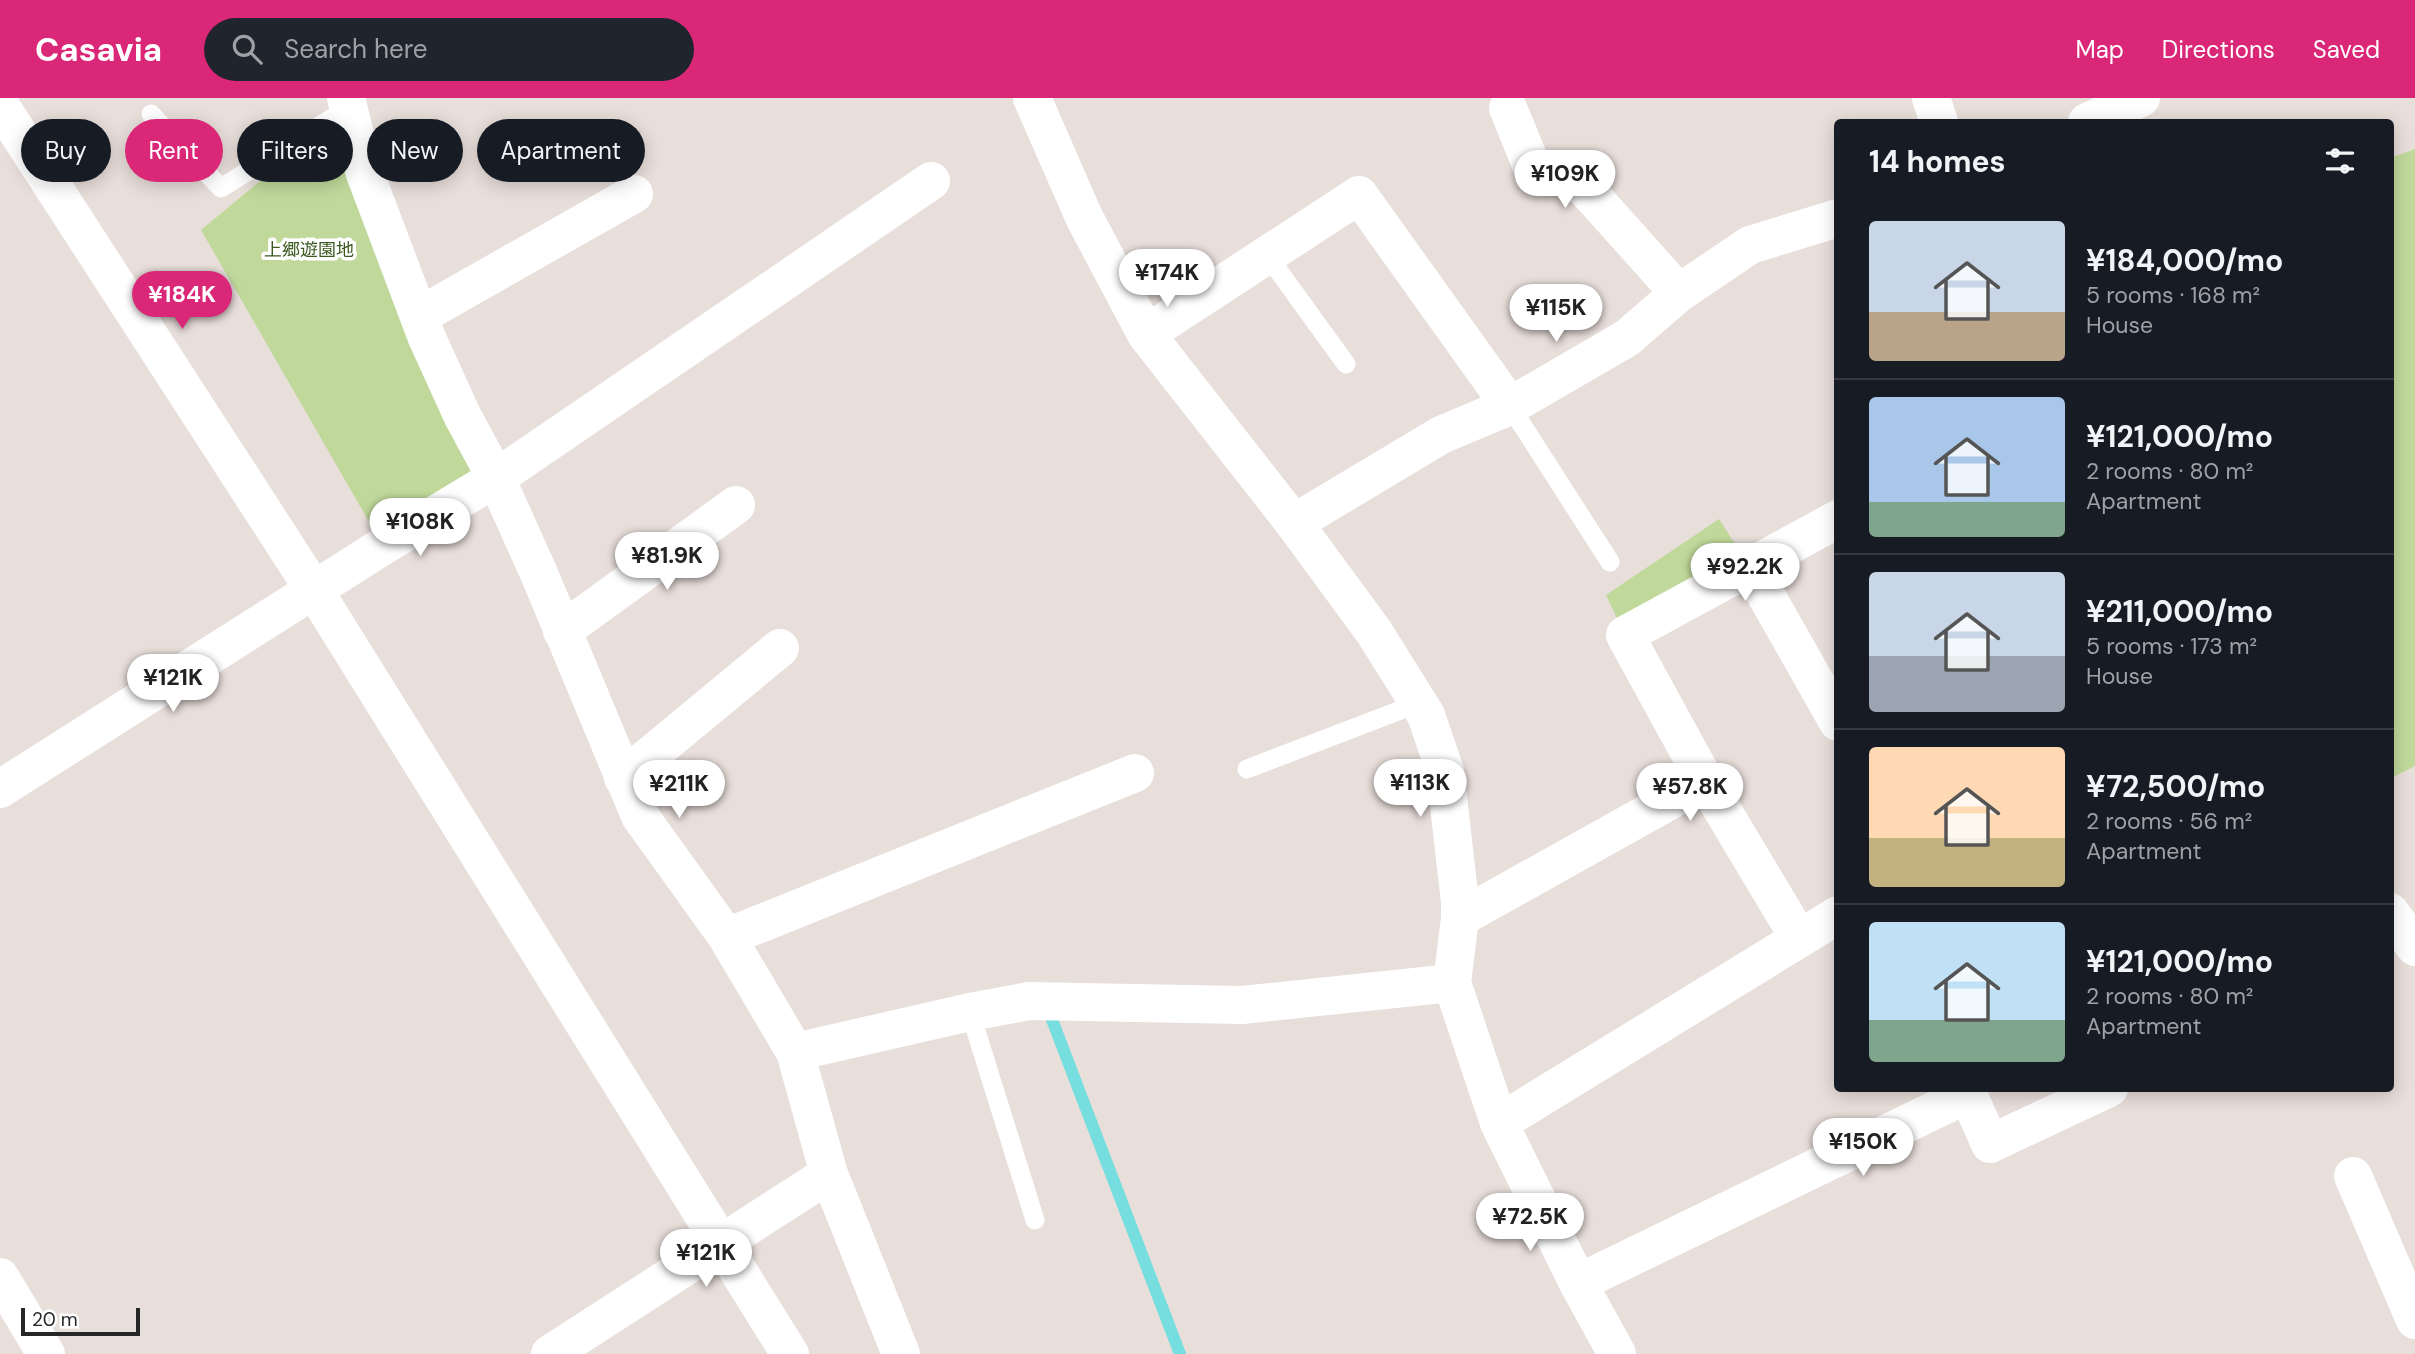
<!DOCTYPE html>
<meta charset="utf-8">
<style>
body{margin:0;font-family:"DM Sans","Noto Sans JP",sans-serif;background:#20242c;color:#f1f3f6;height:100vh;display:flex;flex-direction:column;font-size:26px;white-space:nowrap}
*{box-sizing:border-box;margin:0}
p{font-size:23px;color:#9ea1a6}
.icon{flex:none;width:38px;height:38px;fill:none;stroke:currentColor;stroke-width:2;stroke-linecap:round;stroke-linejoin:round}
.map{position:relative;flex:1;overflow:hidden}
.sheet{position:absolute;left:1834px;top:21px;width:560px;height:973px;display:flex;flex-direction:column;background:#171b24;border-radius:7px;box-shadow:0 4px 18px #0003}
.sheet>*{flex:none}
.top-card{position:absolute;left:21px;top:21px;width:665px;height:63px;display:flex;gap:14px}
.scale{position:absolute;left:21px;bottom:18px;width:119px;box-sizing:border-box;padding-left:7px;border:4px solid #272727;border-top:0;font-size:19px;line-height:24px;white-space:nowrap;color:#272727;-webkit-text-stroke:5px #fff;paint-order:stroke}
.price{position:absolute;translate:-50% -60px;padding:0 16px;border-radius:24px;background:#fff;color:#222;font-size:23px;line-height:46px;filter:drop-shadow(0 2px 4px #0008)}
.price::after{content:'';position:absolute;left:50%;top:42px;width:21px;height:16px;margin-left:-10px;background:inherit;clip-path:polygon(0 0,100% 0,50% 100%)}
.price.on{background:#db2777;color:#fff}
ul{padding:0;list-style:none}
li{display:flex;align-items:center;gap:21px;height:175px;padding:0 35px}
li+li{border-top:2px solid #363941}
li span{display:grid;place-items:center;flex:none;width:196px;height:140px;border-radius:7px;color:#555}
li>.icon{margin-inline-start:auto}
span .icon{width:84px;height:84px;fill:#fffc;stroke-width:1}
li b{font-size:30px}
h2{display:flex;justify-content:space-between;align-items:center;height:84px;padding:0 35px;font-size:30px}
.tag{padding:0 24px;border-radius:32px;background:#171b24;box-shadow:0 4px 18px #0003;font-size:24px;line-height:63px}
.tag.on{background:#db2777;color:#fff}
header{display:flex;align-items:center;gap:42px;box-sizing:border-box;height:98px;padding:0 35px;background:#db2777;color:#fff}
header strong{font-size:33px}
nav{display:flex;gap:38px;margin-inline-start:auto;font-size:24px}
.search{width:490px;height:63px;background:#20242c;display:flex;align-items:center;gap:18px;box-sizing:border-box;padding:0 24px;border-radius:38px;color:#9ea1a6;font-size:26px}
.map>svg:first-child{display:block}
</style>
<header>
<strong>Casavia</strong>
<div class="search"><svg class="icon" aria-label="search" viewBox="0 0 24 24"><circle cx="10" cy="10" r="6"/><path d="M15 15l6 6"/></svg>Search here</div>
<nav><a>Map</a><a>Directions</a><a>Saved</a></nav>
</header>
<div class="map">
<svg width="2415" height="1256" viewBox="0 0 2415 1256">
<rect width="100%" height="100%" fill="#e8deda"/>
<path fill="#c0d99b" d="M 348,10 L 496,380 L 383,448 L 201,132 Z
M 2415,51 L 2415,668 L 2391,680 L 2390,60 Z
M 1719,421 L 1750,469 L 1625,537 L 1606,497 Z"/>
<g fill="none" stroke-linecap="round" stroke-linejoin="round">
<path stroke="#77dedf" stroke-width="12" d="M 1051,919 L 1180,1256"/>
<path stroke="#fff" stroke-width="19" d="M 151,16 L 221,90 L 348,10
M 1267,157 L 1346,266
M 1510,308 L 1610,464
M 1247,671 L 1419,605
M 970,914 L 1035,1122"/>
<path stroke="#fff" stroke-width="38" d="M 346,0 L 364,73 L 427,240 L 462,317 L 496,380 L 540,478 L 640,718 L 727,839 L 795,954 L 829,1076 L 901,1256
M 1032,0 L 1084,119 L 1146,236 L 1294,425 L 1374,534 L 1426,617 L 1445,673 L 1460,804 L 1460,820 L 1452,885 L 1499,1025 L 1578,1185 L 1617,1256
M 1931,0 L 1939,24
M 0,7 L 314,492 L 790,1256
M 1508,10 L 1534,74 L 1575,79 L 1679,195
M 2087,24 L 2141,0
M 419,218 L 634,96
M 1146,236 L 1359,97 L 1510,308
M 1294,425 L 1441,337 L 1510,308 L 1627,240 L 1679,195 L 1750,147 L 1838,120
M 1750,469 L 1838,624
M 562,533 L 736,407
M 623,680 L 780,550
M 1705,683 L 1799,840
M 0,691 L 383,448 L 496,380 L 931,83
M 2390,814 L 2415,849
M 1460,820 L 1705,683 L 1625,537 L 1838,421
M 727,839 L 1135,675
M 795,954 L 970,914 L 1029,903 L 1242,907 L 1452,885
M 1499,1025 L 1838,817
M 2353,1078 L 2415,1222
M 0,1179 L 46,1256
M 1578,1185 L 1968,996 L 1990,1046 L 2109,990
M 550,1256 L 829,1076"/>
</g>
<g text-anchor="middle" dominant-baseline="central" stroke-width="7" stroke-linejoin="round" paint-order="stroke">
<g font-size="18" fill="#3b5a20" stroke="#fff">
<text x="309" y="152">上郷遊園地</text>
</g>
</g>
</svg>
<div class="scale">20 m</div>
<b class="price" style="left:1565px;top:112px">¥109K</b>
<b class="price" style="left:1167px;top:211px">¥174K</b>
<b class="price on" style="left:182px;top:233px">¥184K</b>
<b class="price" style="left:1556px;top:246px">¥115K</b>
<b class="price" style="left:420px;top:460px">¥108K</b>
<b class="price" style="left:667px;top:494px">¥81.9K</b>
<b class="price" style="left:1745px;top:505px">¥92.2K</b>
<b class="price" style="left:173px;top:616px">¥121K</b>
<b class="price" style="left:1420px;top:721px">¥113K</b>
<b class="price" style="left:679px;top:722px">¥211K</b>
<b class="price" style="left:1690px;top:725px">¥57.8K</b>
<b class="price" style="left:1863px;top:1080px">¥150K</b>
<b class="price" style="left:1530px;top:1155px">¥72.5K</b>
<b class="price" style="left:706px;top:1191px">¥121K</b>
<div class="top-card">
<a class="tag">Buy</a>
<a class="tag on">Rent</a>
<a class="tag">Filters</a>
<a class="tag">New</a>
<a class="tag">Apartment</a>
</div>
<section class="sheet">
<h2>14 homes<svg class="icon" aria-label="filters" viewBox="0 0 24 24"><path d="M4 7h16M4 17h16"/><circle cx="9" cy="7" r="2"/><circle cx="15" cy="17" r="2"/></svg></h2>
<ul>
<li><span style="background:linear-gradient(#c9d6e8 65%,#b9a48a 0)"><svg class="icon" aria-label="home" viewBox="0 0 24 24"><path d="M3 11l9-7 9 7M6 9v11h12V9"/></svg></span><div><b>¥184,000/mo</b><p>5 rooms · 168 m²</p><p>House</p></div></li>
<li><span style="background:linear-gradient(#a9c7e8 75%,#7fa58c 0)"><svg class="icon" aria-label="home" viewBox="0 0 24 24"><path d="M3 11l9-7 9 7M6 9v11h12V9"/></svg></span><div><b>¥121,000/mo</b><p>2 rooms · 80 m²</p><p>Apartment</p></div></li>
<li><span style="background:linear-gradient(#c9d6e8 60%,#9aa5b1 0)"><svg class="icon" aria-label="home" viewBox="0 0 24 24"><path d="M3 11l9-7 9 7M6 9v11h12V9"/></svg></span><div><b>¥211,000/mo</b><p>5 rooms · 173 m²</p><p>House</p></div></li>
<li><span style="background:linear-gradient(#ffd9b3 65%,#c2b280 0)"><svg class="icon" aria-label="home" viewBox="0 0 24 24"><path d="M3 11l9-7 9 7M6 9v11h12V9"/></svg></span><div><b>¥72,500/mo</b><p>2 rooms · 56 m²</p><p>Apartment</p></div></li>
<li><span style="background:linear-gradient(#bfe0f5 70%,#7fa58c 0)"><svg class="icon" aria-label="home" viewBox="0 0 24 24"><path d="M3 11l9-7 9 7M6 9v11h12V9"/></svg></span><div><b>¥121,000/mo</b><p>2 rooms · 80 m²</p><p>Apartment</p></div></li>
</ul>
</section>
</div>
